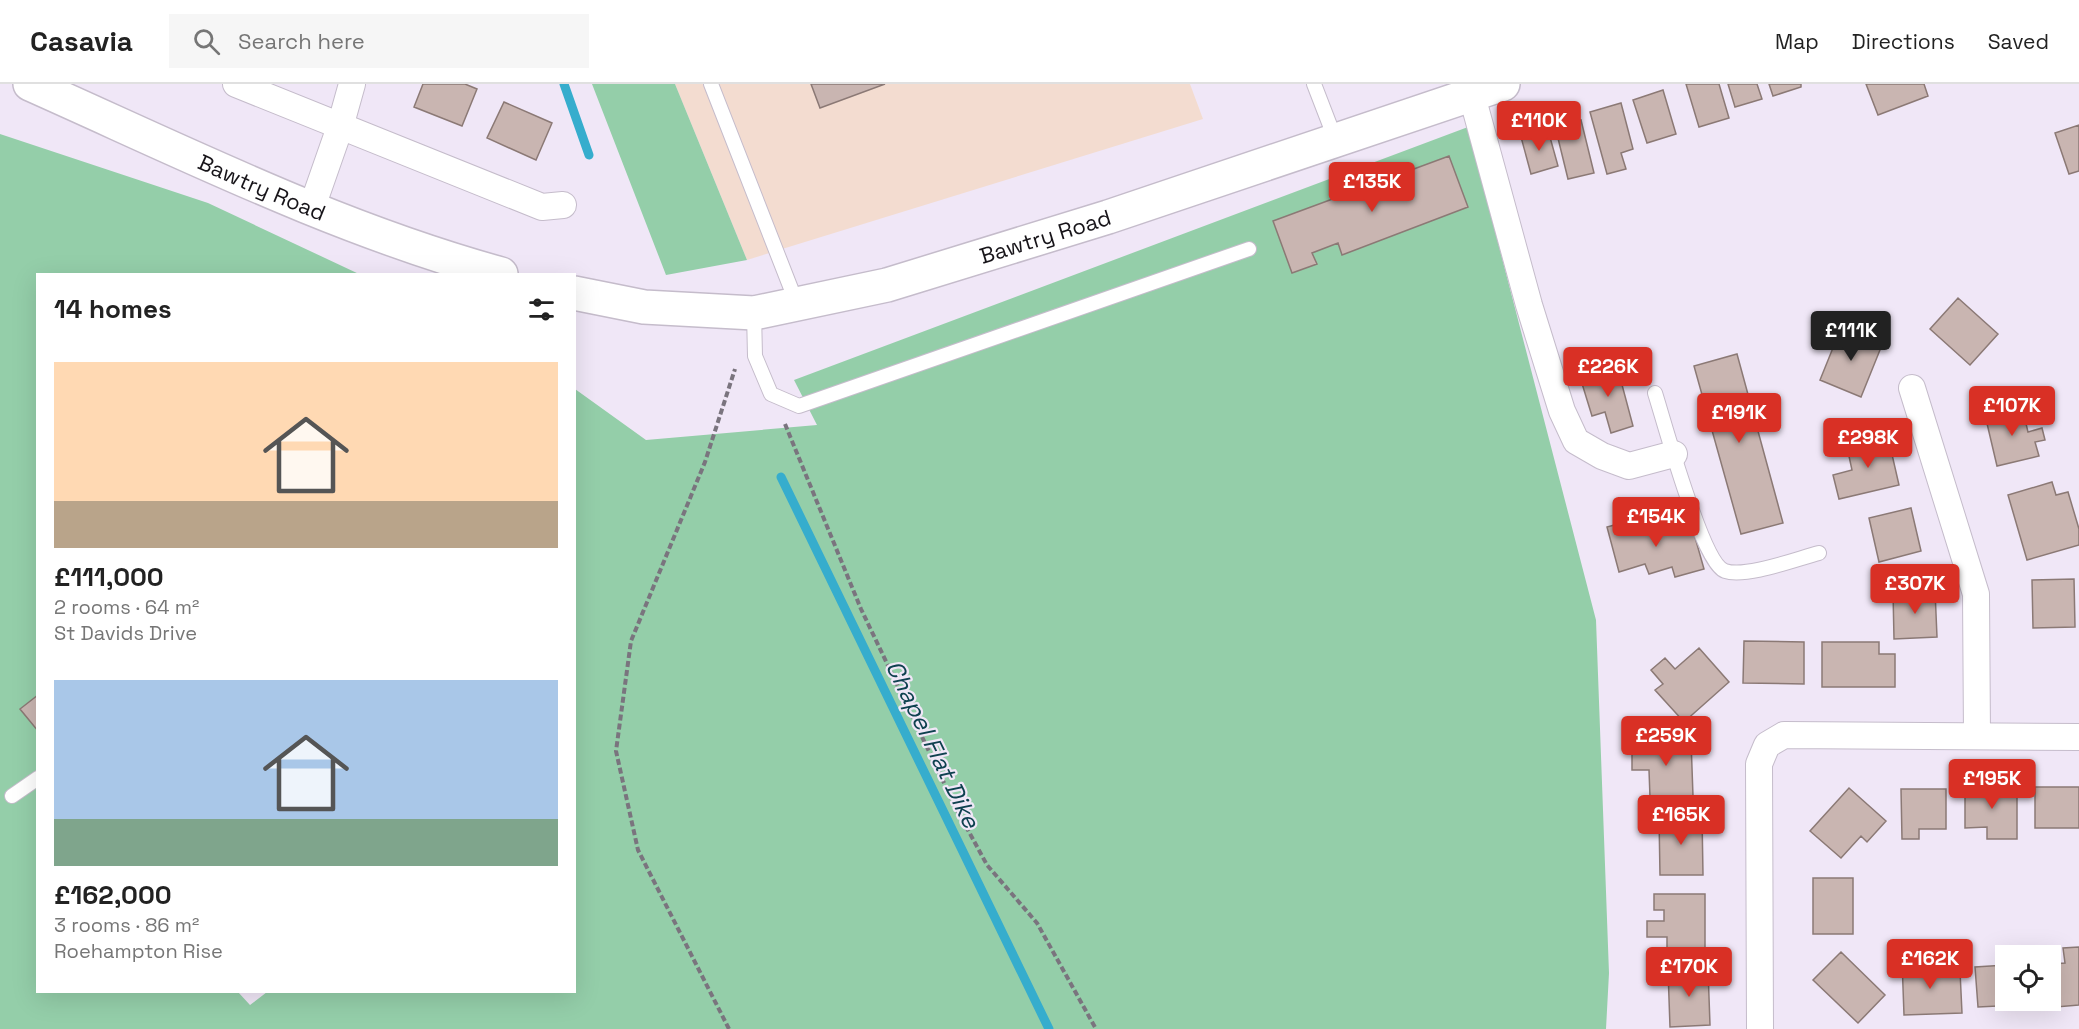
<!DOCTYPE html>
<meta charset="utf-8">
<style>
body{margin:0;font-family:"Space Grotesk",sans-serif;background:#f6f6f6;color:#222;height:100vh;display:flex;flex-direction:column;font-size:22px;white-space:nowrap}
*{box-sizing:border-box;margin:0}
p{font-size:20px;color:#767676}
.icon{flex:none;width:33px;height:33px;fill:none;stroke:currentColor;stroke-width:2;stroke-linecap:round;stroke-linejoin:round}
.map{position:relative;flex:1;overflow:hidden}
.sheet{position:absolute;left:36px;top:189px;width:540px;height:720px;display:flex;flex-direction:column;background:#fff;border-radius:0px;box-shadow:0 6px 24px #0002}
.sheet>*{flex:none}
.fabs{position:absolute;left:1995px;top:861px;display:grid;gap:12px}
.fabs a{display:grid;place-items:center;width:66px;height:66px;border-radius:0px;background:#fff;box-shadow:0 6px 24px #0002;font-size:30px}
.price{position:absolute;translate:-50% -51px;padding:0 14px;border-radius:6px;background:#d93025;color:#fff;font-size:20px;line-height:39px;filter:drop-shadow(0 2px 3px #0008)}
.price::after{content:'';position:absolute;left:50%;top:36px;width:18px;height:14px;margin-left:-9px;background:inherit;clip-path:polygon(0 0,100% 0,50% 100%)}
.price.selected{background:#222;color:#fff}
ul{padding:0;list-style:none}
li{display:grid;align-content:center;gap:12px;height:318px;padding:0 18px}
li span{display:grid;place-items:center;height:186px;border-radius:0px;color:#555}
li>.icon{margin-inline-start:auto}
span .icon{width:108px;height:108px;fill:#fffc;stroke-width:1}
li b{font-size:26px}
h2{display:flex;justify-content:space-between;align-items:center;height:72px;padding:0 18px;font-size:26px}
header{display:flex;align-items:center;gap:36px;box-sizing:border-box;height:84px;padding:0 30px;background:#fff;border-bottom:2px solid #e0e0e0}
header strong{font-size:28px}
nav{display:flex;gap:33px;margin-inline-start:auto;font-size:21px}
.search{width:420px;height:54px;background:#f6f6f6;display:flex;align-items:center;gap:15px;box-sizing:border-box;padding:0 21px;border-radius:0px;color:#767676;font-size:22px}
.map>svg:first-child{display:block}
</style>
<header>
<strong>Casavia</strong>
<div class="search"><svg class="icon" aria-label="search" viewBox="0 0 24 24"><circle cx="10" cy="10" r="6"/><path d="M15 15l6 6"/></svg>Search here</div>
<nav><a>Map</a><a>Directions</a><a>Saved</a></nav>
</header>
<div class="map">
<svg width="2079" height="945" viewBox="0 0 2079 945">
<rect width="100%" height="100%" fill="#f0e7f7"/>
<path fill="#f3dcd0" d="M 675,0 L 1190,0 L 1203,35 L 747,176 Z"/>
<path fill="#94cea9" d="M 592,0 L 675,0 L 747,176 L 666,191 Z
M 1468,43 L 1596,536 L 1609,889 L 1606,945 L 0,945 L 0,50 L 208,119 L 359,190 L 38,190 L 38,908 L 238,908 L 250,921 L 267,908 L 574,908 L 575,305 L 646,356 L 817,341 L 794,296 Z"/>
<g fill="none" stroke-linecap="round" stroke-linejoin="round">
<path stroke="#36adcd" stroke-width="9" d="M 564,0 L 589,71
M 781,393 L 1049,945"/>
</g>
<path fill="#c9b5b1" stroke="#8b7975" stroke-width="1.5" d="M 423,0 L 465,0 L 477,5 L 462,42 L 414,23 Z
M 811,0 L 885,0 L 820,24 Z
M 1686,0 L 1719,0 L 1729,34 L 1699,43 Z
M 1728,0 L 1757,0 L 1762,15 L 1735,23 Z
M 1769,0 L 1801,0 L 1801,3 L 1773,12 Z
M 1866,0 L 1924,0 L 1928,12 L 1878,31 Z
M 1663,6 L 1676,50 L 1647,59 L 1633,16 Z
M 504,18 L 552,39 L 536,76 L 487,54 Z
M 1621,19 L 1633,65 L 1621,69 L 1626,85 L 1607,90 L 1590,28 Z
M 1581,36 L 1594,89 L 1568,95 L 1555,42 Z
M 2079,41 L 2079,87 L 2069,90 L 2055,49 Z
M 1548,46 L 1558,82 L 1531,90 L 1521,53 Z
M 1449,72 L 1468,123 L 1342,171 L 1338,159 L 1312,169 L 1317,180 L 1292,189 L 1273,137 Z
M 1958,214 L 1998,250 L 1970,281 L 1930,245 Z
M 1841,244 L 1882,261 L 1861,313 L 1820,296 Z
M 1737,270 L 1783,439 L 1741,450 L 1694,282 Z
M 1617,282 L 1633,342 L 1611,349 L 1605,328 L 1592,332 L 1580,293 Z
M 2022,323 L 2028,348 L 2042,344 L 2045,356 L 2035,358 L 2039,372 L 1997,382 L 1985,331 Z
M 1888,353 L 1899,401 L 1839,415 L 1833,391 L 1852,386 L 1847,363 Z
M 2052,398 L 2056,411 L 2068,408 L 2079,445 L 2079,461 L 2027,476 L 2008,411 Z
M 1911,424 L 1921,467 L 1879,478 L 1869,434 Z
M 1636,435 L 1639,444 L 1662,437 L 1664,446 L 1691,439 L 1704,485 L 1675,493 L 1672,483 L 1649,490 L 1645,480 L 1619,488 L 1607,443 Z
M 2074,495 L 2075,543 L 2033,544 L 2032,496 Z
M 1935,506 L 1937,553 L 1894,555 L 1893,508 Z
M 1744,557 L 1804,558 L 1804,600 L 1743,599 Z
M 1822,558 L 1879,558 L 1879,570 L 1895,570 L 1895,603 L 1822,603 Z
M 1699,564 L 1729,598 L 1684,638 L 1655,606 L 1663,600 L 1651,586 L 1665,574 L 1675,585 Z
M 38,611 L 38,647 L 20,625 Z
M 1691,656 L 1693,712 L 1650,713 L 1649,686 L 1632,686 L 1632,658 Z
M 1965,701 L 2017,701 L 2017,755 L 1987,755 L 1987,743 L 1965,744 Z
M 2035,703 L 2079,703 L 2079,744 L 2035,744 Z
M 1849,704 L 1886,737 L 1867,758 L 1861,752 L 1841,774 L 1810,747 Z
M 1901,705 L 1946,705 L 1946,745 L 1919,745 L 1919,755 L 1902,755 Z
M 1702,732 L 1703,791 L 1660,791 L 1659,733 Z
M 1813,794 L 1853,794 L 1853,850 L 1813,850 Z
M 1654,810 L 1705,810 L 1705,864 L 1667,864 L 1667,853 L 1647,853 L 1647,837 L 1664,837 L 1664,826 L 1654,826 Z
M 2079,863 L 2079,921 L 2056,923 L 2052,880 L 2065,879 L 2063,864 Z
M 1841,868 L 1885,911 L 1858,939 L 1813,896 Z
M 1924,875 L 1925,889 L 1960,887 L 1962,929 L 1904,931 L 1902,876 Z
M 2006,881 L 2006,916 L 2037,916 L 2037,920 L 1978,923 L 1975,883 Z
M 1708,885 L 1710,941 L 1670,943 L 1668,886 Z"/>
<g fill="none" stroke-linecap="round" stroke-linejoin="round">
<defs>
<path id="lane" d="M 711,0 L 797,220
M 1314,0 L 1336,57
M 754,229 L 755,272 L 771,310 L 799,322 L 1249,165
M 1655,309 C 1664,337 1702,479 1725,487 C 1746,494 1796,475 1819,469
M 12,712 L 38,694"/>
<path id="street" d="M 236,0 L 542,123 L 563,121
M 1472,12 L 1529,221 L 1562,327 L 1576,357 L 1602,372 L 1629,382 L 1674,370
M 311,126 L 340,43 L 352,0
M 1912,304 L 1976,510 L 1977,652
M 1760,945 L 1759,680 L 1767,661 L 1784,651 L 2079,653"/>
<g id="primary">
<path id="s1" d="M 30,0 C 185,69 337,145 501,190"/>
<path id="s2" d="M 574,209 L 644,223 L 754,229 L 887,201 L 1108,133 L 1503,0"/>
</g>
</defs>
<use href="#lane" stroke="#c5bccb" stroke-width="16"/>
<use href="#street" stroke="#c5bccb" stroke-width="28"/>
<use href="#primary" stroke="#c5bccb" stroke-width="36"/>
<path stroke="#7a747e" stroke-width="4" stroke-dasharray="6 3" stroke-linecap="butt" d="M 785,340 L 861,525 L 956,724 L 987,781 L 1037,839 L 1096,945
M 729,945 L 638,766 L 616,667 L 631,557 L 705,378 L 735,285"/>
<use href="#lane" stroke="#fff" stroke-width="14"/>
<use href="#street" stroke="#fff" stroke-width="26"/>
<use href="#primary" stroke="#fff" stroke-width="33"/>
</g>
<g text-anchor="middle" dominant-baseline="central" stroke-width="4.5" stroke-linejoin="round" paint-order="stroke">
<g font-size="22" fill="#171419" stroke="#f0e7f7">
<text stroke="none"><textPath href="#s1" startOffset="254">Bawtry Road</textPath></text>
<text stroke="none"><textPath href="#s2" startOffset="483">Bawtry Road</textPath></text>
</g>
<g font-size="24" font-style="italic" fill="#0e414f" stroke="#f0e7f7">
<text transform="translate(933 660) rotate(64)">Chapel Flat Dike</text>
</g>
</g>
</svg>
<div class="fabs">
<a><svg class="icon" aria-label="locate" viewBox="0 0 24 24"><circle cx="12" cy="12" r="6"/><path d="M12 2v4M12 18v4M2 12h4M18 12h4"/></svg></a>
</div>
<b class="price" style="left:1539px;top:68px">£110K</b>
<b class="price" style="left:1372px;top:129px">£135K</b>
<b class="price selected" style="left:1851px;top:278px">£111K</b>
<b class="price" style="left:1608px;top:314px">£226K</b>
<b class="price" style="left:2012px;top:353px">£107K</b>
<b class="price" style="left:1739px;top:360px">£191K</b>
<b class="price" style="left:1868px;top:385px">£298K</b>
<b class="price" style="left:1656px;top:464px">£154K</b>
<b class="price" style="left:1915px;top:531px">£307K</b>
<b class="price" style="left:1666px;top:683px">£259K</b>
<b class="price" style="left:1992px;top:726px">£195K</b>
<b class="price" style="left:1681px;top:762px">£165K</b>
<b class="price" style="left:1930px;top:906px">£162K</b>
<b class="price" style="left:1689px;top:914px">£170K</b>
<section class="sheet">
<h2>14 homes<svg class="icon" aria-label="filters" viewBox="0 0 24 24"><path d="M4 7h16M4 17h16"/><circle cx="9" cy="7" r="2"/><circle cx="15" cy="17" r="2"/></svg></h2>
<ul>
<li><span style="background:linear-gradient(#ffd9b3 75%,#b9a48a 0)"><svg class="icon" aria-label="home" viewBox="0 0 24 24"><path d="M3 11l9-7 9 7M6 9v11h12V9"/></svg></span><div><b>£111,000</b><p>2 rooms · 64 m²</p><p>St Davids Drive</p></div></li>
<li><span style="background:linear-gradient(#a9c7e8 75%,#7fa58c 0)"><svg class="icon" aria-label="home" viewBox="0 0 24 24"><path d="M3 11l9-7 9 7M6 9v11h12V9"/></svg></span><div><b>£162,000</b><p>3 rooms · 86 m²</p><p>Roehampton Rise</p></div></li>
</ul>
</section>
</div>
